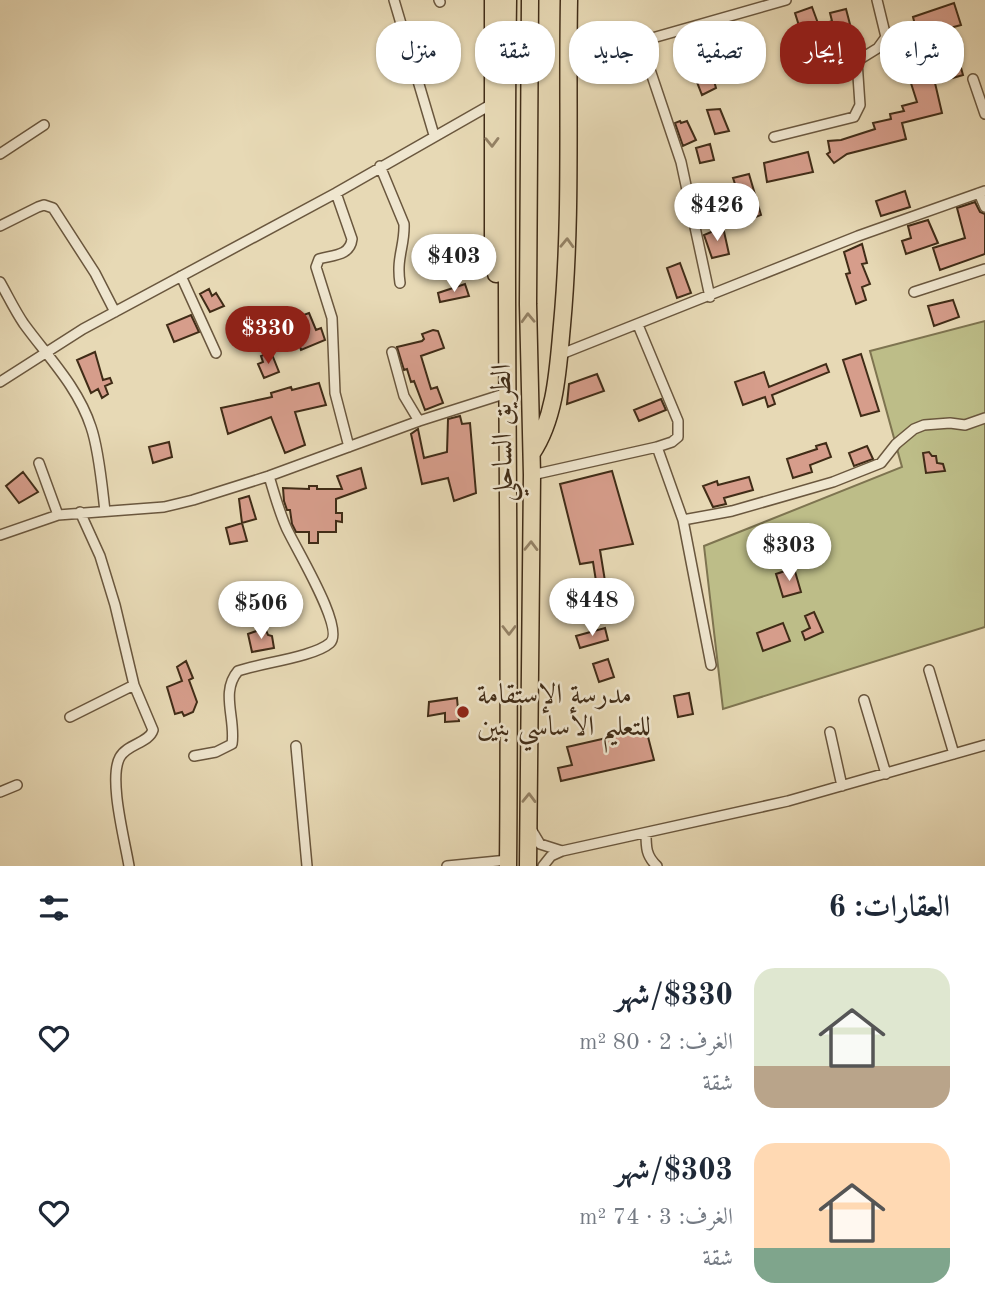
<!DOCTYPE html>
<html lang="ar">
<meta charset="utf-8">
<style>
body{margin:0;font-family:"Old Standard TT",Amiri,serif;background:#f2f2f3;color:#1f2937;direction:rtl;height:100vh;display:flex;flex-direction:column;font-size:26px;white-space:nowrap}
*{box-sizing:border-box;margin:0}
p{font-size:23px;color:#747a83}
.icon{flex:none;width:38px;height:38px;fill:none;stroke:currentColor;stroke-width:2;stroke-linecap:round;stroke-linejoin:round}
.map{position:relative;height:866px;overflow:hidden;direction:ltr}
.side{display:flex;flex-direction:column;background:#fff;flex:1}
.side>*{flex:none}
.top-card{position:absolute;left:21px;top:21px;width:943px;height:63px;direction:rtl;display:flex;gap:14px}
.price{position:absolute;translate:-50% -60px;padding:0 16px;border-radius:24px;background:#fff;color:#222;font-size:23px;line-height:46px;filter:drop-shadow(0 2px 4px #0008)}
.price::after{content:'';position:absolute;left:50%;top:42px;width:21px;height:16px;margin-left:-10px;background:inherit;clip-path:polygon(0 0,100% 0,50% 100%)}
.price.selected{background:#8f2418;color:#fff}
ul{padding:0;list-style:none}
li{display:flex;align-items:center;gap:21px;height:175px;padding:0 35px}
li span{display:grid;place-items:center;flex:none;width:196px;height:140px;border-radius:21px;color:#555}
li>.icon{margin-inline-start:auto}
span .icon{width:84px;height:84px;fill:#fffc;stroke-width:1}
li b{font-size:30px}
h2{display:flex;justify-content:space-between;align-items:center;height:84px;padding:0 35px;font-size:30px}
.tag{padding:0 24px;border-radius:28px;background:#fff;box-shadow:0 2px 5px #0004;font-size:24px;line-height:63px}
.tag.selected{background:#8f2418;color:#fff}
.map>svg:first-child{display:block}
</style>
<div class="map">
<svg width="985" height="866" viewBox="0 0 985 866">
<rect width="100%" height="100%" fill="#e7d9b5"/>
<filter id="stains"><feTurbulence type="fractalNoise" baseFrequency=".00286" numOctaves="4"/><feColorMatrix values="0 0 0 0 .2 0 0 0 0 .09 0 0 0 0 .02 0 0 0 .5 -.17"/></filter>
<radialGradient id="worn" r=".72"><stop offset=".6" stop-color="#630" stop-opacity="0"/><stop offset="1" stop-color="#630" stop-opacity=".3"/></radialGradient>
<path fill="#bdbd88" stroke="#7e7450" stroke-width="2" d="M 985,321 L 985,627 L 723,709 L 704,546 L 902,467 L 870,351 Z"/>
<path fill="#d69d8b" stroke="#402c17" stroke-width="2" d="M 954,3 L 961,25 L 950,28 L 963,75 L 935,83 L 942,113 L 902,123 L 906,139 L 847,154 L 834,163 L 827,154 L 830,152 L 828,141 L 841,140 L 875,129 L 873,123 L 891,119 L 890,114 L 904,111 L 902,106 L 917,102 L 909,77 L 925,72 L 920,57 L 898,64 L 893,48 L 909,43 L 905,27 L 915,25 L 913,17 Z
M 812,7 L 819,26 L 832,21 L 830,13 L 846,9 L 852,32 L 836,36 L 834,29 L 817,35 L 818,40 L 811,42 L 807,30 L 801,32 L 795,13 Z
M 711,70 L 716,88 L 702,95 L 695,77 Z
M 720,109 L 729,131 L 715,134 L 707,110 Z
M 680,121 L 681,123 L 687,121 L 696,140 L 683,146 L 675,123 Z
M 710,144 L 714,160 L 700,163 L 696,148 Z
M 808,152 L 813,172 L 767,182 L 764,163 Z
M 749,174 L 761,215 L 745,221 L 743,196 L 739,196 L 733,178 Z
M 905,191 L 910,207 L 881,216 L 876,201 Z
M 975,202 L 980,212 L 985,214 L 985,254 L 940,270 L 933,248 L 965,238 L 957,208 Z
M 928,220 L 938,243 L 906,254 L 902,241 L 911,238 L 908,226 Z
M 723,227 L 729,254 L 712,258 L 704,235 Z
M 862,244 L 867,263 L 862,264 L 870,284 L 862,287 L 866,300 L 856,304 L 846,274 L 850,273 L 844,252 Z
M 680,263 L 691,293 L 677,298 L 667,268 Z
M 465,284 L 469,296 L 440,302 L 438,293 Z
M 209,289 L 212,296 L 216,293 L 224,306 L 210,312 L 200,294 Z
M 953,300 L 959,317 L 934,326 L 928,306 Z
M 309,313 L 316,330 L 321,328 L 325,340 L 301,350 L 296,333 L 289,335 L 284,322 Z
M 191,315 L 199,332 L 174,342 L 167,325 Z
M 433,330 L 438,331 L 444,348 L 421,356 L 431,389 L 437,387 L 443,403 L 425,410 L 414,381 L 411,382 L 407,369 L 404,370 L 397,347 L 422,341 L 424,339 L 422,334 Z
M 95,352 L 103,380 L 110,378 L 112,383 L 105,386 L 108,394 L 102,398 L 98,389 L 91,393 L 77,360 Z
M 271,352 L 279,372 L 264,378 L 258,364 L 263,362 L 261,356 Z
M 861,354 L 879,411 L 861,416 L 843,360 Z
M 826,364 L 829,372 L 772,395 L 775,404 L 768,407 L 765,397 L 743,405 L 735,382 L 764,372 L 769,387 Z
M 597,374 L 604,391 L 567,404 L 569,384 Z
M 319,383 L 326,405 L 295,412 L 305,445 L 285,453 L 271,417 L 228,434 L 221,408 L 272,397 L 271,393 L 291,387 L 292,390 Z
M 661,399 L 666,410 L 639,421 L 634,410 Z
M 460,416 L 462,424 L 470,423 L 476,493 L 454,501 L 448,478 L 422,484 L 411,434 L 418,429 L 424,458 L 447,452 L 448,419 Z
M 169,442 L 172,457 L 153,463 L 149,447 Z
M 826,443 L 831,457 L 810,465 L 812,472 L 793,478 L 787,459 L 817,449 L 816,446 Z
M 867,446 L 873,459 L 854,466 L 849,453 Z
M 929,452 L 932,456 L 936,456 L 937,463 L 943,464 L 945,471 L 926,473 L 923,453 Z
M 361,468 L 366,488 L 336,499 L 336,513 L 342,513 L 342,522 L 336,521 L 336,532 L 318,532 L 318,543 L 309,543 L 309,532 L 296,532 L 292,524 L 290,510 L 287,510 L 284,501 L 283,488 L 309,489 L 309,486 L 317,486 L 317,489 L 342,489 L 337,476 Z
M 612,471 L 633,544 L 600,550 L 610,612 L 601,613 L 593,562 L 580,564 L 560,484 Z
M 23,472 L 38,492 L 19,503 L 6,486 Z
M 749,477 L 753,490 L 724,498 L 726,504 L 713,507 L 703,486 L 717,481 L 718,485 Z
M 249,496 L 256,519 L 242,523 L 239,499 Z
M 242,523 L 247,541 L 230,544 L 226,528 Z
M 794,568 L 801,592 L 783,597 L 776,574 Z
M 814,612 L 823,632 L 805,640 L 802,632 L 810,628 L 805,616 Z
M 783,623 L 790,641 L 763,651 L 757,633 Z
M 265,628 L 268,635 L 272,636 L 274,648 L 252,652 L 248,634 Z
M 605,628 L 608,640 L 580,648 L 576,636 Z
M 608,659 L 614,677 L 599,682 L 593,664 Z
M 186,661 L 193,678 L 189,680 L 197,702 L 193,712 L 184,716 L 182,712 L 175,714 L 167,687 L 182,681 L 177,667 Z
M 689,693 L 693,714 L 678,717 L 674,696 Z
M 457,698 L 459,721 L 445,722 L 445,713 L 428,716 L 429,702 Z
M 646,729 L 654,760 L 561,781 L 558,768 L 572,765 L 567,747 Z"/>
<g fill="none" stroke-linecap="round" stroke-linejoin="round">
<defs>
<path id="street" d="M 394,0 L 434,135
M 439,0 L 440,2
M 641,43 L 681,162 L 710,297
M 568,62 L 786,0
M 973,79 L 985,114
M 774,137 L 854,117 L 860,105 L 857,61 L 878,48 L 886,37 L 877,0
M 0,154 L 44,125
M 380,166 L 404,224 C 405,246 396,257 400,283
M 336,193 L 352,239 C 350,256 333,255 319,259 L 316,267 L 332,318 L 335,393 L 349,447
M 979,193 L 985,207
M 0,226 L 38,207 L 44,205 L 53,208 L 95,273 L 115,312
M 181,276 L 216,353
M 0,282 C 8,296 15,311 24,324 C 48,357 78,387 91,427 C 99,450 102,486 105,511
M 914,292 L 985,269
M 392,352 L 404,396 L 419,421
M 559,355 L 858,236 L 985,191
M 0,382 L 83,329 L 336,193 L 492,104
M 657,447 L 683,520 L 711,665
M 39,463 L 58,515 L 164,507 L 193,500 L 269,476 L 419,421 L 507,393
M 532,475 L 657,447 L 672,442 L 678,437 L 678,421 L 638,325
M 80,512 L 100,556 L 115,605 L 134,685 L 153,730 C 149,743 127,744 120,757 C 108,778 125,841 129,866
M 683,520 L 732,511 L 833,482 L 881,463 L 896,444 L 914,429 L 924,425 L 950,423 L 965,425 L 985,418
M 0,535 L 58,515
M 929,670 L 954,754
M 864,700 L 886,774
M 70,717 L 134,685
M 830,732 L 842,786
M 296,746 L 307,866
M 194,756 L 216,752 L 232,744 C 236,719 220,692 238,671 C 261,663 314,657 330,643 C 346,629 294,546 286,527 C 279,511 274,493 269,476
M 0,792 L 17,785
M 531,829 L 540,844 L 562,851
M 646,833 C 646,847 646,856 657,866
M 447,866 L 508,860
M 543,866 L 551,856 L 562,851 L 788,801 L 985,745"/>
<path id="highway" d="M 493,0 L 493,243 L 496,274
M 532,453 C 556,417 558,368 562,325 C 572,217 567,108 569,0
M 508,866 C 511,577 504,289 508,0
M 528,866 L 532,475 L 528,304 L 530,0"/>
</defs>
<use href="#street" stroke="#6a573e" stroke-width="12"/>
<use href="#highway" stroke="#402c17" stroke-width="19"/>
<use href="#street" stroke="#efe6cf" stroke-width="9"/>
<use href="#highway" stroke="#e7d9b5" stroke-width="16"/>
</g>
<defs><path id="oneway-chevron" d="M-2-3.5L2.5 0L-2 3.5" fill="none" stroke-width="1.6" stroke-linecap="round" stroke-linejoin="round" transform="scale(1.75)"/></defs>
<g stroke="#948266">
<use href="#oneway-chevron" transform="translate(492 142) rotate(89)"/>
<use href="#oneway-chevron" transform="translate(567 243) rotate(-88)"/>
<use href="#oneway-chevron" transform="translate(528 318) rotate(-92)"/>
<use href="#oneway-chevron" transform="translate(531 546) rotate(-89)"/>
<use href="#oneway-chevron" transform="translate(509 630) rotate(90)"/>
<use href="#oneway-chevron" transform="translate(529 798) rotate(-89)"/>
</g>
<circle fill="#8f2418" stroke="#efe6cf" stroke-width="2.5" cx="463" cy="712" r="7"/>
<g text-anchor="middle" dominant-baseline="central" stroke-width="5" stroke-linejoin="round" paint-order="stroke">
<g font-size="28" fill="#402c17" stroke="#efe6cf">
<text transform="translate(504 433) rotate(-91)">الطريق الساحلي</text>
</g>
<g font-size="28" fill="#402c17" stroke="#efe6cf" text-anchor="start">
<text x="477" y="696">مدرسة اﻹستقامة<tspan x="477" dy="32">للتعليم اﻷساسي بنين</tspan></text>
</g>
</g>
<rect width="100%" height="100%" filter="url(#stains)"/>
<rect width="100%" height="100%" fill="url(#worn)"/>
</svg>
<b class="price" style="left:717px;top:243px">$426</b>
<b class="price" style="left:454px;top:294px">$403</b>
<b class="price selected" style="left:268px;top:366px">$330</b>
<b class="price" style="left:789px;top:583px">$303</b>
<b class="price" style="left:592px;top:638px">$448</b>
<b class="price" style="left:261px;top:641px">$506</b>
<div class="top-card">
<a class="tag">شراء</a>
<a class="tag selected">إيجار</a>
<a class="tag">تصفية</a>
<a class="tag">جديد</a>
<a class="tag">شقة</a>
<a class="tag">منزل</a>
</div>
</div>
<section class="side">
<h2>العقارات: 6<svg class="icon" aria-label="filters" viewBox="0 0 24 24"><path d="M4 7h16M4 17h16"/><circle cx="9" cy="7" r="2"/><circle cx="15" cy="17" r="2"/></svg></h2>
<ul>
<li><span style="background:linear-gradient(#dfe7d0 70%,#b9a48a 0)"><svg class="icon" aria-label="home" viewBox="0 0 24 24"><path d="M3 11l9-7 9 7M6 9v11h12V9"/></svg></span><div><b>$330/شهر</b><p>الغرف: 2 · 80 m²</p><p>شقة</p></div><svg class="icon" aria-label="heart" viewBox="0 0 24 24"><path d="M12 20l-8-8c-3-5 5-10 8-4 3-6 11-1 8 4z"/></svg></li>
<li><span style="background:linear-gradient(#ffd9b3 75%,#7fa58c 0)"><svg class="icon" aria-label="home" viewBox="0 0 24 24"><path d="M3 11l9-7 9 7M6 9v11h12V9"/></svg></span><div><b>$303/شهر</b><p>الغرف: 3 · 74 m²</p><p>شقة</p></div><svg class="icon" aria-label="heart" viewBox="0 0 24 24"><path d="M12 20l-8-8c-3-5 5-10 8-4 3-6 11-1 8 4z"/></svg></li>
</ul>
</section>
